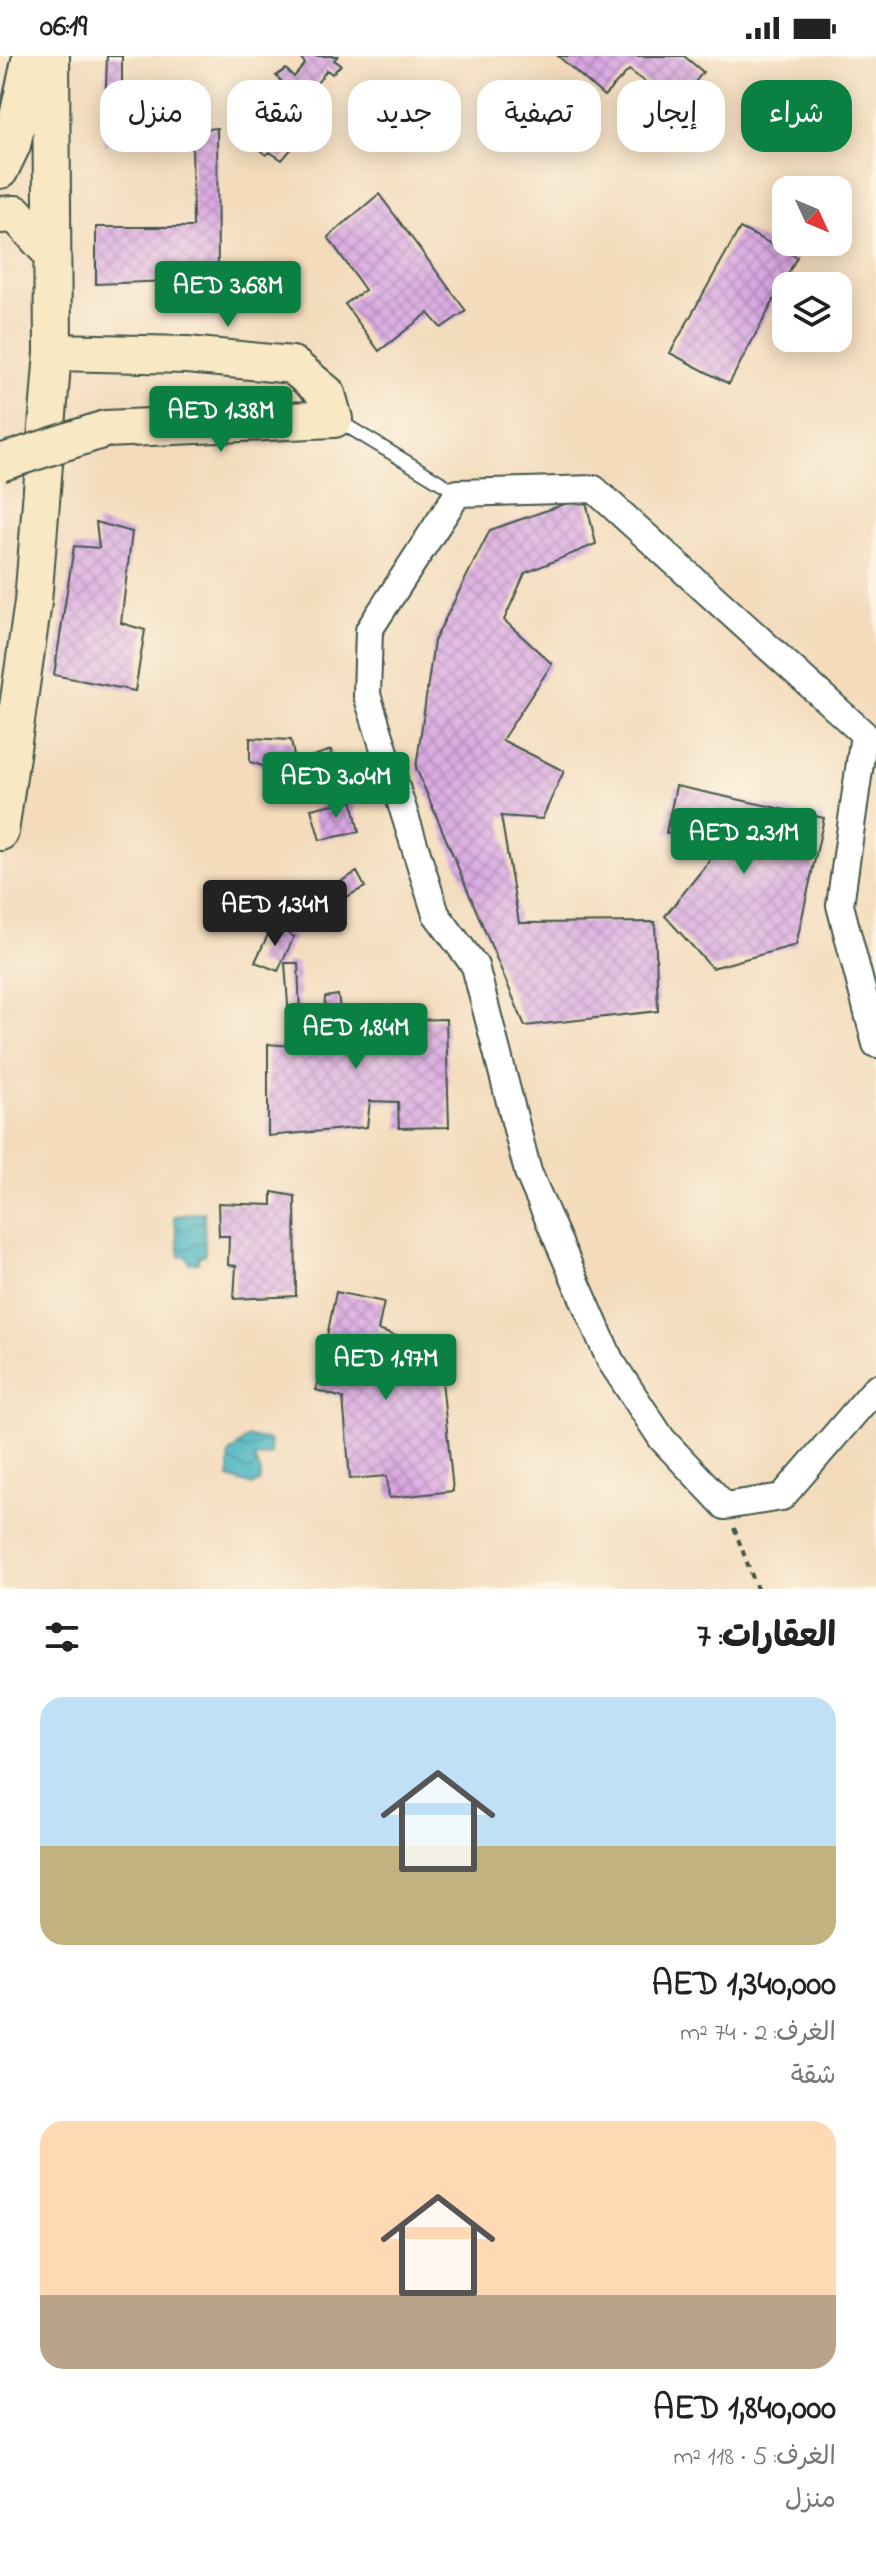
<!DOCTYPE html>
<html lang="ar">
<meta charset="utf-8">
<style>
body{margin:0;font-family:"Indie Flower","Playpen Sans Arabic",sans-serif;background:#f6f6f6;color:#222;direction:rtl;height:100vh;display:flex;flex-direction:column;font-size:30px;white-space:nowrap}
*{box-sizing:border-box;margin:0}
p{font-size:26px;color:#767676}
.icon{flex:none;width:44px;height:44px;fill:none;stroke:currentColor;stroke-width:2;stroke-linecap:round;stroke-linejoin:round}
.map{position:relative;height:1533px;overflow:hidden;direction:ltr}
.drawer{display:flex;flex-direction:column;background:#fff;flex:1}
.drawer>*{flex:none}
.banner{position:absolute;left:24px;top:24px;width:828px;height:72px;direction:rtl;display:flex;gap:16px}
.needle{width:52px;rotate:134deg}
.fabs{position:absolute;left:772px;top:120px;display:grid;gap:16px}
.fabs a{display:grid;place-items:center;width:80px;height:80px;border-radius:16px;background:#fff;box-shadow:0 4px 20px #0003;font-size:40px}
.price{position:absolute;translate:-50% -68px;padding:0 18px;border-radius:8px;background:#0b8043;color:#fff;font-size:26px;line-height:52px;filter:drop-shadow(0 2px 4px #0008)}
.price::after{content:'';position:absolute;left:50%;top:48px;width:24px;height:18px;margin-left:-12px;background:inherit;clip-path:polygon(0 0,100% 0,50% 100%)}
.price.on{background:#222;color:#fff}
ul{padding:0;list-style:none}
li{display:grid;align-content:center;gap:16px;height:424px;padding:0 40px}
li span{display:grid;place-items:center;height:248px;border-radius:24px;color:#555}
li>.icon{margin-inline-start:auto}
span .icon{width:144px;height:144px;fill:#fffc;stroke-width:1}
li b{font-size:34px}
h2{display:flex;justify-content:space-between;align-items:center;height:96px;padding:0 40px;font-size:34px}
.tag{padding:0 28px;border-radius:24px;background:#fff;box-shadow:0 4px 20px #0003;font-size:28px;line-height:72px}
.tag.on{background:#0b8043;color:#fff}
.status{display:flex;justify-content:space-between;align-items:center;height:56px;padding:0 40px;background:#fff;direction:ltr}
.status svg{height:22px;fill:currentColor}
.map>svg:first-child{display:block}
</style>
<div class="status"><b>06:19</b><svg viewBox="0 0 49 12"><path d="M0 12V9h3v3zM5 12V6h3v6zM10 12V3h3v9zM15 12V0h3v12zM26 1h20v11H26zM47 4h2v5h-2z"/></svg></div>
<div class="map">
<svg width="876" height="1533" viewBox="0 0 876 1533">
<defs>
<pattern id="water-waves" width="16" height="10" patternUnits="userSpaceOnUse" patternTransform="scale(2)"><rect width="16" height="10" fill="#44b2c0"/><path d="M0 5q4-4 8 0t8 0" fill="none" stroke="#38929d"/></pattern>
<pattern id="building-cross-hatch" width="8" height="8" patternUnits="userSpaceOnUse" patternTransform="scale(2)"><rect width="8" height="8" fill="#d9a6e2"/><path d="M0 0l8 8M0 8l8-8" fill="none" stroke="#af88b8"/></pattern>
</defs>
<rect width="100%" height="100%" fill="#fcf5e5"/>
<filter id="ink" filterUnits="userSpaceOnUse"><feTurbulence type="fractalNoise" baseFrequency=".0125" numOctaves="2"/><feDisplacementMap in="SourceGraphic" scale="16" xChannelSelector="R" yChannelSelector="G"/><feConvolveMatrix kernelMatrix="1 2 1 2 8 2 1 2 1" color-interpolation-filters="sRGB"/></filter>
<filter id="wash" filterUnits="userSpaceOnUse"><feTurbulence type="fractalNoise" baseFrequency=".006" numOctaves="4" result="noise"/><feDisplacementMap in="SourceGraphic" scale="32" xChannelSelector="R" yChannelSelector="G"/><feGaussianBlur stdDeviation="1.8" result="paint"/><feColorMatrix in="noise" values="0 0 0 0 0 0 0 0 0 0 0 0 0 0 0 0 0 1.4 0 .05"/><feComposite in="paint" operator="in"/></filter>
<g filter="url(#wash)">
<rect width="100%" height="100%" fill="#f3dbbb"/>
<path fill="url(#water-waves)" stroke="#32787a" stroke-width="2" d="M 204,1156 L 205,1199 L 199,1200 L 198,1206 L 189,1207 L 187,1201 L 180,1201 L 174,1160 Z
M 248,1381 L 269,1384 L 271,1398 L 254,1403 L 261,1417 L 260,1426 L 252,1430 L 229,1422 L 229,1398 Z"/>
<g id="blocks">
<path fill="url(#building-cross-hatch)" d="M 107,0 L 122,0 L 122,88 L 104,89 Z
M 300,0 L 338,0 L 334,4 L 341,9 L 332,18 L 327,14 L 311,35 L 308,31 L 302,37 L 312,47 L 290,78 L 299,84 L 282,104 L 270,96 L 266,99 L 245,81 L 286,30 L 276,20 L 286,13 L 294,21 L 305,8 Z
M 558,0 L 684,0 L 703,16 L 677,49 L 629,14 L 604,40 Z
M 217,72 L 218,223 L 96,228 L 96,171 L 193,171 L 192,74 Z
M 379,138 L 466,255 L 441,272 L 428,257 L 379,295 L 345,248 L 365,234 L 328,181 Z
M 740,172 L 797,201 L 729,328 L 670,297 Z
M 585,441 L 596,488 L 525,517 L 504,564 L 552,608 L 502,684 L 564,715 L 542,763 L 501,760 L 519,867 L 655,866 L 658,955 L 525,970 L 416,712 L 434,585 L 490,474 Z
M 96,466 L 132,476 L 121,567 L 145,574 L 135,635 L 54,619 L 74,490 L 99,492 Z
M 250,682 L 291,684 L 295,706 L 331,694 L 338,736 L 286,741 L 276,714 L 250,706 Z
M 676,730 L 824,762 L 796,889 L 712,912 L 665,860 L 723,788 L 666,777 Z
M 352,744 L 359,776 L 320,784 L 311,753 Z
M 357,816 L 365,831 L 337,846 L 329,832 Z
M 317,826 L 334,849 L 298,872 L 283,848 Z
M 273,868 L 294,881 L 278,915 L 255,906 Z
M 285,907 L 298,907 L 301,985 L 322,985 L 325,941 L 338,939 L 342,966 L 446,963 L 449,1071 L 399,1072 L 398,1046 L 370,1045 L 367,1071 L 268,1080 L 268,988 L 291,990 Z
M 272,1136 L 295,1140 L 296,1240 L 234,1243 L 236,1210 L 228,1209 L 229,1180 L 219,1180 L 218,1147 L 272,1149 Z
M 336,1236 L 384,1246 L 378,1274 L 408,1284 L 411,1306 L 440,1304 L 453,1435 L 389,1442 L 387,1420 L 350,1423 L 343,1342 L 316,1334 Z"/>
</g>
</g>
<g filter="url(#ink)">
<use href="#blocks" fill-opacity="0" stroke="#3f5548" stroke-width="2"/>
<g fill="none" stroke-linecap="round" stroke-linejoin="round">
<defs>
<path id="lane" d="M 337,364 L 458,437"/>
<path id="street" d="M 876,988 L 840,849 L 864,678 L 594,433 L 458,437 L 369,574 L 367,639 L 436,858 L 475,910 L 528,1116 L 610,1304 L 662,1383 L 725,1450 L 782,1441 L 876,1332"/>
<path id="secondary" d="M 0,114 L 12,89 L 31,0
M 0,159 L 16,158 L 51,197
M 53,296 L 187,299 L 292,309 L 327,338 L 334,363 L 105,373
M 0,776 L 33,546 L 53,296 L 51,0"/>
</defs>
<use href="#lane" stroke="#3f5548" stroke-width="16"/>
<use href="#street" stroke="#3f5548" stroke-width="30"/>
<use href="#secondary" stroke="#3f5548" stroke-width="40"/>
<path stroke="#3f5548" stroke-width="4" stroke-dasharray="6 6" stroke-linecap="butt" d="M 734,1472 L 757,1533"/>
<use href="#lane" stroke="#fff" stroke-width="12"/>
<use href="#street" stroke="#fff" stroke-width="26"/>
<use href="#secondary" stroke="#f8e8c3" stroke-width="36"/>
<defs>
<path id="secondary-bridge" d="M 0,407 L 105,373"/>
</defs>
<use href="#secondary-bridge" stroke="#3f5548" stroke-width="40" stroke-linecap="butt"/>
<use href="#secondary-bridge" stroke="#f8e8c3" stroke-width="36"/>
</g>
</g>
</svg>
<div class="fabs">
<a><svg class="needle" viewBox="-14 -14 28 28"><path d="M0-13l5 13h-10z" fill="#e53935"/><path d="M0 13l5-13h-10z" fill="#767676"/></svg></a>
<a><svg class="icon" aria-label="layers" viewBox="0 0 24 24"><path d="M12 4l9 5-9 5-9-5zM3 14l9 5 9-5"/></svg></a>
</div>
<b class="price" style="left:228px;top:273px">AED 3.68M</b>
<b class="price" style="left:221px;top:398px">AED 1.38M</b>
<b class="price" style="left:336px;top:764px">AED 3.04M</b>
<b class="price" style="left:744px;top:820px">AED 2.31M</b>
<b class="price on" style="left:275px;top:892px">AED 1.34M</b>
<b class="price" style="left:356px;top:1015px">AED 1.84M</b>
<b class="price" style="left:386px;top:1346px">AED 1.97M</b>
<div class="banner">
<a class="tag on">شراء</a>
<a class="tag">إيجار</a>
<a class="tag">تصفية</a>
<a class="tag">جديد</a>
<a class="tag">شقة</a>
<a class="tag">منزل</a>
</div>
</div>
<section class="drawer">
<h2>العقارات: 7<svg class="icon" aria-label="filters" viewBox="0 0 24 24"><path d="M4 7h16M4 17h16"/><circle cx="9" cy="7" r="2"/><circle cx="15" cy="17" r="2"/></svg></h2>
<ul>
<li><span style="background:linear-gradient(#bfe0f5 60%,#c2b280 0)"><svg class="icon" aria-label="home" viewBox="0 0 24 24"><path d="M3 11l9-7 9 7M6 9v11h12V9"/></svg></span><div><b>AED 1,340,000</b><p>الغرف: 2 · 74 m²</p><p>شقة</p></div></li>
<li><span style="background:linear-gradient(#ffd9b3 70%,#b9a48a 0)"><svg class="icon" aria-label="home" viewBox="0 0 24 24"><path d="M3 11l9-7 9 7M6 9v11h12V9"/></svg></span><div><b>AED 1,840,000</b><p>الغرف: 5 · 118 m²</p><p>منزل</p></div></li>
</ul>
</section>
